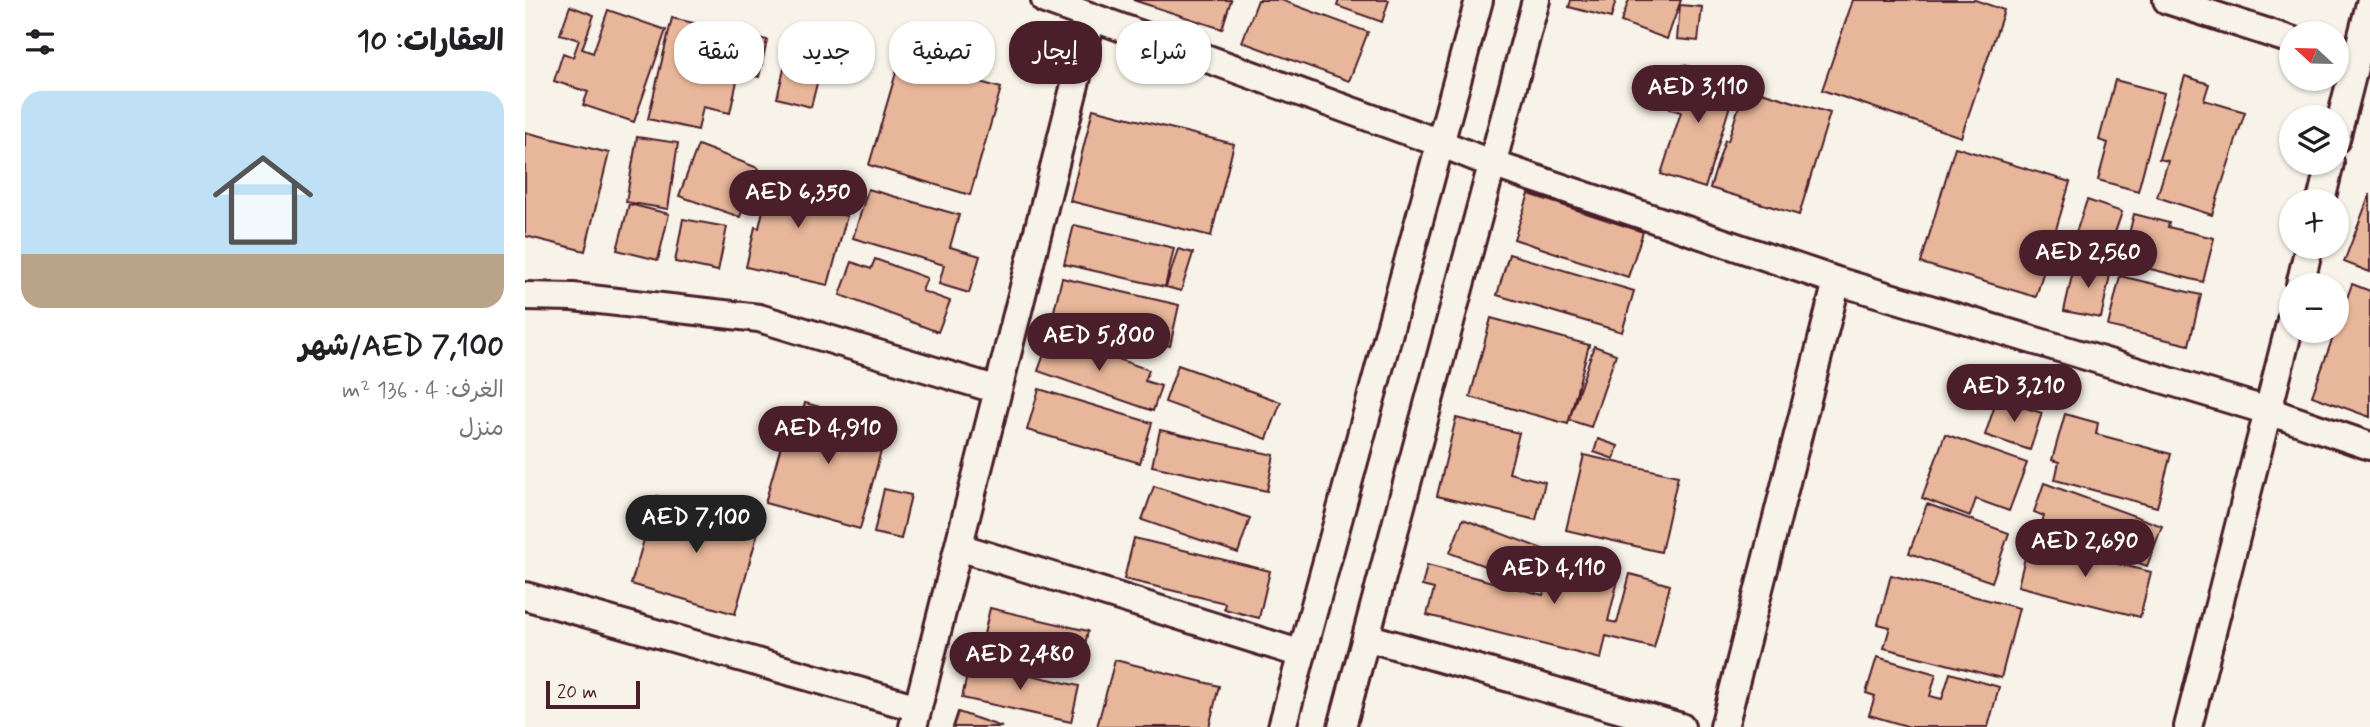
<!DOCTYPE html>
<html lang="ar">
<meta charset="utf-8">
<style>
body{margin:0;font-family:Mynerve,"Playpen Sans Arabic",sans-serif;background:#f2f2f2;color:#202124;direction:rtl;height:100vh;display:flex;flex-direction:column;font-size:26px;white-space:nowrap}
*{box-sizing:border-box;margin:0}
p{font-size:23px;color:#757577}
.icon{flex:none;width:38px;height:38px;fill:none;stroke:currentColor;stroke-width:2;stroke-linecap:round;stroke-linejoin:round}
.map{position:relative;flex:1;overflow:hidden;direction:ltr}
.sheet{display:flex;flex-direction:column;background:#fff;width:525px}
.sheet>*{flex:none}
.hud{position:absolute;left:21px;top:21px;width:665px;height:63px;direction:rtl;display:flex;gap:14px}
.needle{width:46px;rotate:292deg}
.controls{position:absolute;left:1754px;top:21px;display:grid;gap:14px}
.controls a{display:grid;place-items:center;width:70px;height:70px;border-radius:50%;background:#fff;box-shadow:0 2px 5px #0004;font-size:35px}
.scale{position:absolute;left:21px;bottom:18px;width:94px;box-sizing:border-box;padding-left:7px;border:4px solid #4a1f2b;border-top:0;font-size:19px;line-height:24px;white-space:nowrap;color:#4a1f2b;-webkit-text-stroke:5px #f7f3e8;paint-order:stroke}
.price{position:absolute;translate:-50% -60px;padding:0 16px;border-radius:24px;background:#4a1f2b;color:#fff;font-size:23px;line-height:46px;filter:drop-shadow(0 2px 4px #0008)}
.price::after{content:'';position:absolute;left:50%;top:42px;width:21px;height:16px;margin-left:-10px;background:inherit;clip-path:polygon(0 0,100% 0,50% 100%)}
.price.on{background:#222;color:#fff}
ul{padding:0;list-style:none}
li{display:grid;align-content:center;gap:14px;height:371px;padding:0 21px}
li span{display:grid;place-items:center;height:217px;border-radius:21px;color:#555}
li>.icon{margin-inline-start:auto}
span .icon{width:126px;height:126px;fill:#fffc;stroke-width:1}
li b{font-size:30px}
h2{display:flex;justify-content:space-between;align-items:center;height:84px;padding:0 21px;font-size:30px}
.pill{padding:0 24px;border-radius:28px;background:#fff;box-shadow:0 2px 5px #0004;font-size:24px;line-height:63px}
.pill.on{background:#4a1f2b;color:#fff}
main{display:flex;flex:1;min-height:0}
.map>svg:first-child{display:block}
</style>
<main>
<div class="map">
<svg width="1845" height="727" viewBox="0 0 1845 727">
<rect width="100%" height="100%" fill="#f7f3e8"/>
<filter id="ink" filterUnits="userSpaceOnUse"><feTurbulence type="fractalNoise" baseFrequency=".0143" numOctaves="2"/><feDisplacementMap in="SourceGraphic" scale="14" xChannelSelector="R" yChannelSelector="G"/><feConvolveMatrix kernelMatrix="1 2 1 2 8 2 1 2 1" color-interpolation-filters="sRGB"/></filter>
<g filter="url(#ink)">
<path fill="#e8b69a" stroke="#4a1f2b" stroke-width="2" d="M 608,0 L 706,0 L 697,29 Z
M 733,0 L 756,0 L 843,32 L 824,81 L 717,42 Z
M 814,0 L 864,0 L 857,22 L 812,6 Z
M 1046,0 L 1091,0 L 1086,18 L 1044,7 Z
M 1104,0 L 1156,0 L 1142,39 L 1096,22 Z
M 1328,0 L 1450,0 L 1479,10 L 1436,137 L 1297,90 Z
M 1155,5 L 1177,7 L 1173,41 L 1152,39 Z
M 45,6 L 69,15 L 57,49 L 68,53 L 83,10 L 141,30 L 109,122 L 58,105 L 63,92 L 29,81 L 38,53 L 48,57 L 54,40 L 35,34 Z
M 147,18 L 242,40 L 234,77 L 214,72 L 205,113 L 178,107 L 173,130 L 123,119 Z
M 267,36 L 302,44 L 286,107 L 252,98 Z
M 375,59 L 476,88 L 445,195 L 344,165 Z
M 1159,65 L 1212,82 L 1180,188 L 1136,174 L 1156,112 L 1145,109 Z
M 1660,76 L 1684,84 L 1679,100 L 1720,112 L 1687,215 L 1632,197 L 1643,161 L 1634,159 Z
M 1590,80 L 1639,93 L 1613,191 L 1573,180 L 1583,143 L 1574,140 Z
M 1220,87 L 1305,113 L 1274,215 L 1185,188 L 1200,140 L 1203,141 Z
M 568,109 L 709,144 L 686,236 L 545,201 Z
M 0,132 L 84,153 L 60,251 L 0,236 Z
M 112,137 L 153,143 L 143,209 L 101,202 Z
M 173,145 L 233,168 L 215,217 L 154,196 Z
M 1430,147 L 1545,182 L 1511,297 L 1396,263 Z
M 247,170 L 327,188 L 324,199 L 294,192 L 290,208 L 322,216 L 303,285 L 221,267 L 230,227 L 234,228 Z
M 343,189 L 434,215 L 425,247 L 455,256 L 444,293 L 414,284 L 419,265 L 328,238 Z
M 1004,194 L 1118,232 L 1103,277 L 989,239 Z
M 1845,194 L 1845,272 L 1819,262 Z
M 1562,200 L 1597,212 L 1579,265 L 1544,253 Z
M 104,204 L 144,214 L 133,260 L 92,250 Z
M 1609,214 L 1644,223 L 1643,227 L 1689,238 L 1678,282 L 1597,262 Z
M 158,219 L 202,227 L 193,271 L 150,262 Z
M 549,225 L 649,248 L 640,287 L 539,264 Z
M 653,249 L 668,253 L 656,291 L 641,287 Z
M 984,254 L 1109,291 L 1097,332 L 972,295 Z
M 350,259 L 402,278 L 397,291 L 425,301 L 413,332 L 315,295 L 327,262 L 346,269 Z
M 1550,262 L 1586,270 L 1576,318 L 1539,311 Z
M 1595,276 L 1676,295 L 1664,345 L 1583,326 Z
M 537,278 L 654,305 L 645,346 L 527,319 Z
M 1827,284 L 1845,291 L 1845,417 L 1787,396 Z
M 966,318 L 1064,345 L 1043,424 L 945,397 Z
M 526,335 L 624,370 L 620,381 L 636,386 L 628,411 L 513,371 Z
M 1069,346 L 1091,354 L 1066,427 L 1044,420 Z
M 653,365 L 756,402 L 742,439 L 640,402 Z
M 514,389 L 627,423 L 615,463 L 502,430 Z
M 1472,399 L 1517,413 L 1505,450 L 1460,435 Z
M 280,403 L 363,425 L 335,529 L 240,503 L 262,424 L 273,427 Z
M 1540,414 L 1573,423 L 1571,434 L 1646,454 L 1632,507 L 1530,480 L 1534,462 L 1527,460 Z
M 931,418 L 994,433 L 984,473 L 1020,482 L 1011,520 L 912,496 Z
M 635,430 L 749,455 L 742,491 L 627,466 Z
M 1420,434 L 1502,463 L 1484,511 L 1451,499 L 1445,516 L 1397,498 Z
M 1073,439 L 1093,446 L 1089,459 L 1069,452 Z
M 1059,455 L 1153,476 L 1136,552 L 1041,530 Z
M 1519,483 L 1637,526 L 1622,566 L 1515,528 L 1519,516 L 1509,512 Z
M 629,486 L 725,518 L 713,553 L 617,520 Z
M 359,489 L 386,495 L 376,539 L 349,533 Z
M 132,496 L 235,525 L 210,614 L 106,584 Z
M 1402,504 L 1484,533 L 1467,582 L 1384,553 Z
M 938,519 L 1023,551 L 1010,585 L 925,553 Z
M 609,538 L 745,571 L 734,618 L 699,609 L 700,603 L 599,579 Z
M 1504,542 L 1626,572 L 1615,617 L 1493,586 Z
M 1029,551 L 1096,568 L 1083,621 L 1092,623 L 1105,574 L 1145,585 L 1129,648 L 1081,636 L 1076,659 L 902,615 L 909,589 L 897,586 L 902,565 L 1018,595 Z
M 1366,575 L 1494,608 L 1476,678 L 1359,648 L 1365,627 L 1353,624 Z
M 465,608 L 563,631 L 555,667 L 457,643 Z
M 1352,657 L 1411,674 L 1405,696 L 1417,699 L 1425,673 L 1474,687 L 1463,727 L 1385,727 L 1344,715 L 1350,696 L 1341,693 Z
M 590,660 L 694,686 L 684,727 L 572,727 Z
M 445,661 L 554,686 L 546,722 L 437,698 Z
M 433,712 L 477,727 L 428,727 Z"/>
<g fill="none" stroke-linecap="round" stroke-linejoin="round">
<defs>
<path id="street" d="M 520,0 L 915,143 L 967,164 L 1312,281
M 1642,0 L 1766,40
M 1811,139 L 1845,4
M 1796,201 L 1805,163
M 1775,285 L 1784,247
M 0,296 L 48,297 L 234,318 L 473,390
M 434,547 L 777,654
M 0,596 L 393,708
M 841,637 L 1156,727
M 388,727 L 567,17
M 757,727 L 954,0
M 817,727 L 1011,0
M 1199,727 L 1312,281 L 1743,411 L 1845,446
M 1663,727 L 1766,320"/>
</defs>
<use href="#street" stroke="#4a1f2b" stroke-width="32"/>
<use href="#street" stroke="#f7f3e8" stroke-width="26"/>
</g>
</g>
</svg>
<div class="controls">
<a><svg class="needle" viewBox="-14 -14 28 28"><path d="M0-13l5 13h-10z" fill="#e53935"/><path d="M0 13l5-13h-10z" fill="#757577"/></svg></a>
<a><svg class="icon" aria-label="layers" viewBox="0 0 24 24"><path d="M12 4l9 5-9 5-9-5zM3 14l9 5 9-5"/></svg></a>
<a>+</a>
<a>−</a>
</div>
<div class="scale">20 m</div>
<b class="price" style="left:1173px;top:125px">AED 3,110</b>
<b class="price" style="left:273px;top:230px">AED 6,350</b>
<b class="price" style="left:1563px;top:290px">AED 2,560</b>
<b class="price" style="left:574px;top:373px">AED 5,800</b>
<b class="price" style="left:1489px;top:424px">AED 3,210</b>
<b class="price" style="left:303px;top:466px">AED 4,910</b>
<b class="price on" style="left:171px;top:555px">AED 7,100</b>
<b class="price" style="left:1560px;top:579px">AED 2,690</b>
<b class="price" style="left:1029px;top:606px">AED 4,110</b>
<b class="price" style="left:495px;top:692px">AED 2,480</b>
<div class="hud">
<a class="pill">شراء</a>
<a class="pill on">إيجار</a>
<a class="pill">تصفية</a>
<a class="pill">جديد</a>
<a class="pill">شقة</a>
</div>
</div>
<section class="sheet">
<h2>العقارات: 10<svg class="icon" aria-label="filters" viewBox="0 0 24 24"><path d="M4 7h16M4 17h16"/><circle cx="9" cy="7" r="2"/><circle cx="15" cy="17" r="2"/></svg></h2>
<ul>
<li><span style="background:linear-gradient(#bfe0f5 75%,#b9a48a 0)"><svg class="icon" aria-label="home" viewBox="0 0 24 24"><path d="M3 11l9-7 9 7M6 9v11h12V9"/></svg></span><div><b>AED 7,100/شهر</b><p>الغرف: 4 · 136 m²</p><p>منزل</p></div></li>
</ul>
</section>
</main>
